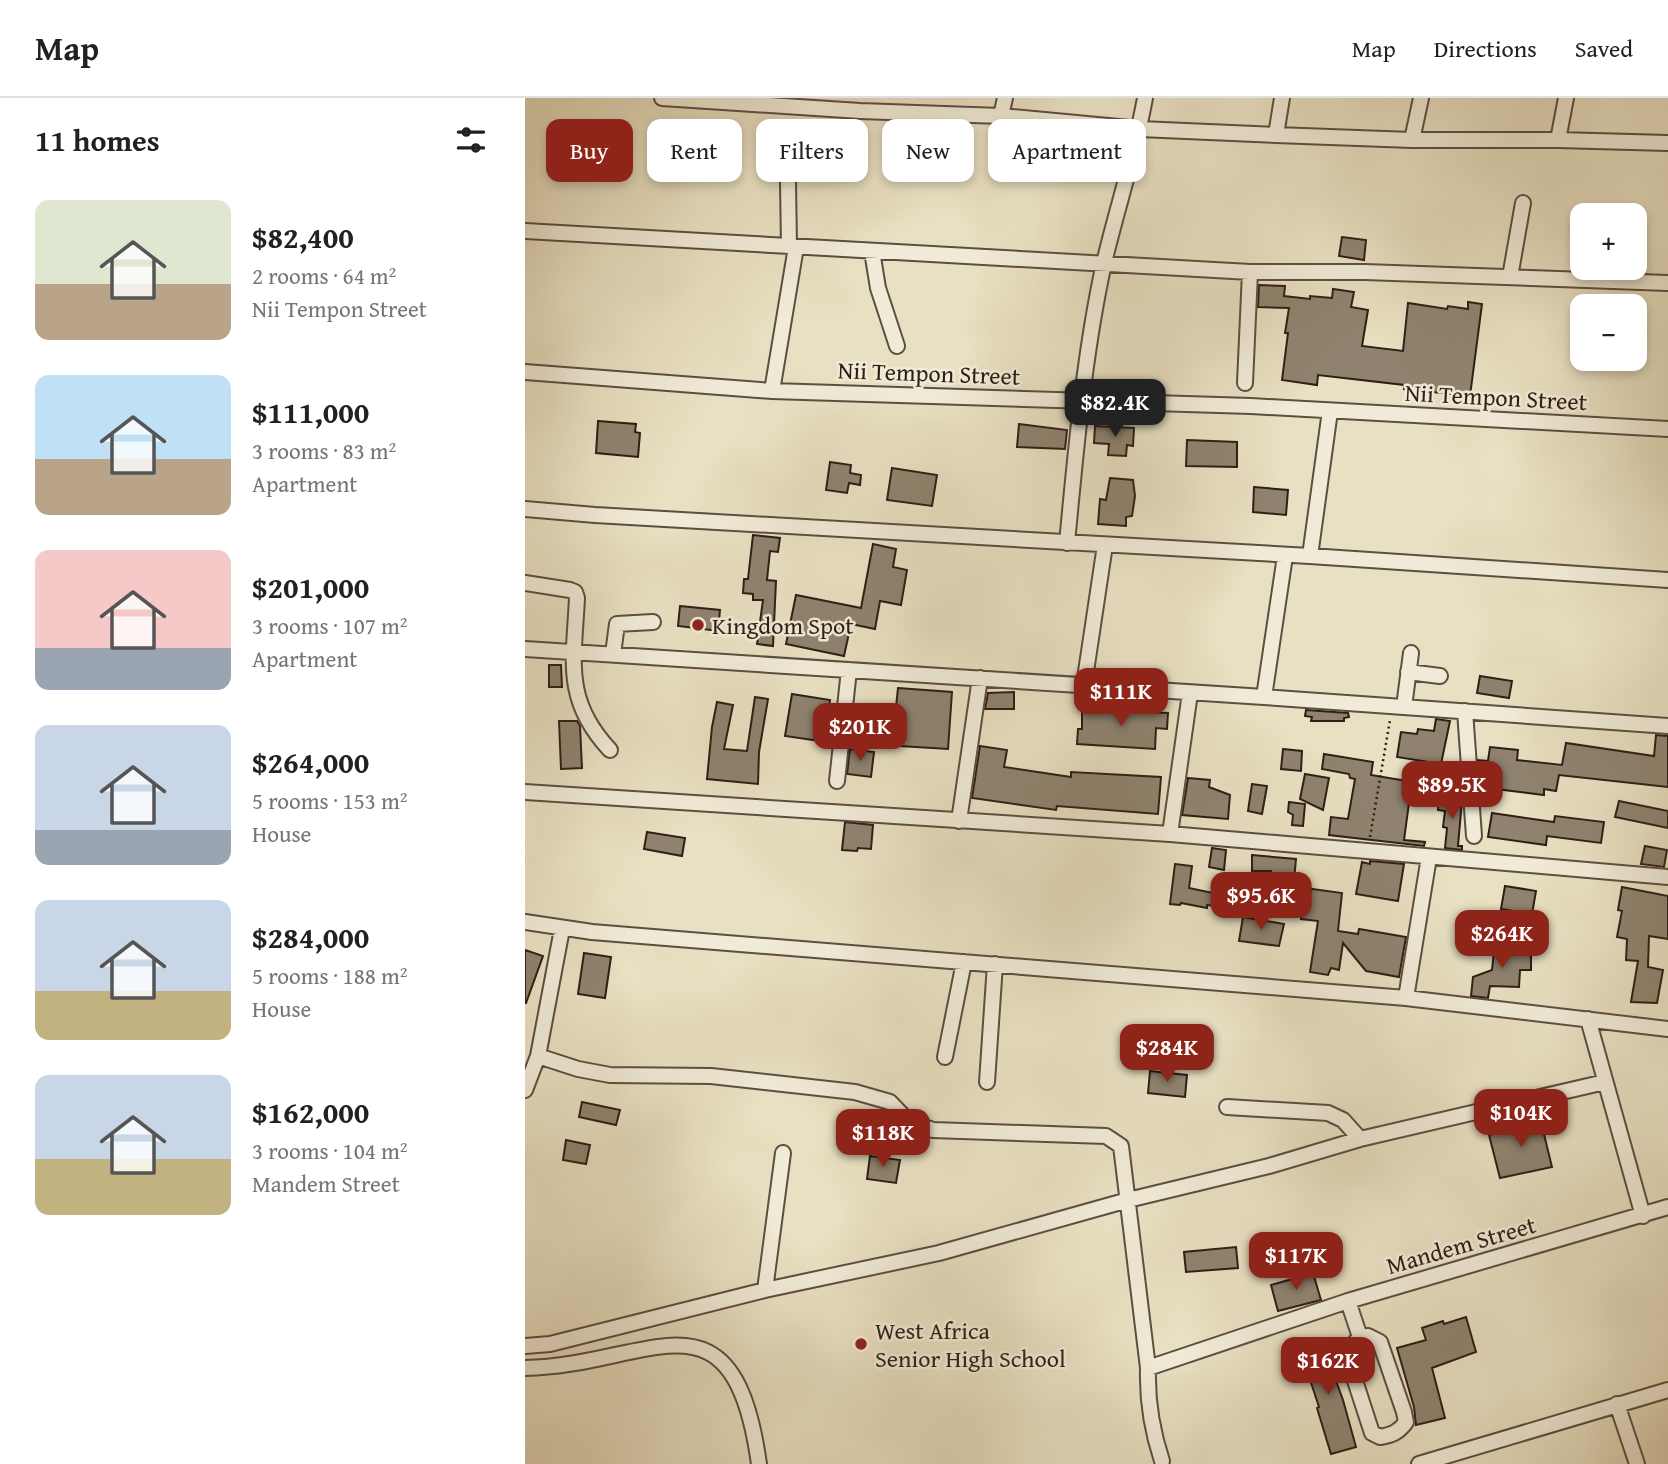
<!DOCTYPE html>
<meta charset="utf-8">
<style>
body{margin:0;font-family:"Gentium Book Plus",serif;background:#f2f2f2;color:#202124;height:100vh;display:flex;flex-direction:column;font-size:26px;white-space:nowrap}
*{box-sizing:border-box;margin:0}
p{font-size:23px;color:#757577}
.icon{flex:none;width:38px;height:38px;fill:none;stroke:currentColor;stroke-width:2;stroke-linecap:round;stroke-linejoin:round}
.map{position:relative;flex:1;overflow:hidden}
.details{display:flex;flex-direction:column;background:#fff;width:525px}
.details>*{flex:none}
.guide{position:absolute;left:21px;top:21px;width:665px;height:63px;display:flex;gap:14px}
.tools{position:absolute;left:1045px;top:105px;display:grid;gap:14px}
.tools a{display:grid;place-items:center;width:77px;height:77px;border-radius:14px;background:#fff;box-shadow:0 4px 10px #0003;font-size:35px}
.price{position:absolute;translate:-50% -60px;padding:0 16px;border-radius:14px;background:#8f2418;color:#fff;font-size:23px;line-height:46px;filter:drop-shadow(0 2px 4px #0008)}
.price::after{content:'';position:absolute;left:50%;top:42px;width:21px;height:16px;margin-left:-10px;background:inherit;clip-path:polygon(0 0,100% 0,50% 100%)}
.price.active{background:#222;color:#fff}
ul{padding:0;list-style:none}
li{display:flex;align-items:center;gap:21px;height:175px;padding:0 35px}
li span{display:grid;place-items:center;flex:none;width:196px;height:140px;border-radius:14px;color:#555}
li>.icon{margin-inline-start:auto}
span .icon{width:84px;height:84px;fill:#fffc;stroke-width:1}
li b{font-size:30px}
h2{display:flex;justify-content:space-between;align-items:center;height:84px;padding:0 35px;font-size:30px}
.chip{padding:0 24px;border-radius:14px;background:#fff;box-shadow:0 4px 10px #0003;font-size:24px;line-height:63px}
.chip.active{background:#8f2418;color:#fff}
header{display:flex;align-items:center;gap:42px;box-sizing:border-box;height:98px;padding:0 35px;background:#fff;border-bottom:2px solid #e0e0e0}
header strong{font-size:33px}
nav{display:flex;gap:38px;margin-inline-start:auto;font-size:24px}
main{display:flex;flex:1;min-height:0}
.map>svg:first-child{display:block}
</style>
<header>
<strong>Map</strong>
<nav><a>Map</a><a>Directions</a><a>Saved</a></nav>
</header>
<main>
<section class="details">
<h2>11 homes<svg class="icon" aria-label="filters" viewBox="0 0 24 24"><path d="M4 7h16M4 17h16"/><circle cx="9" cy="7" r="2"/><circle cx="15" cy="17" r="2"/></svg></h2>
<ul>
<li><span style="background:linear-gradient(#dfe7d0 60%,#b9a48a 0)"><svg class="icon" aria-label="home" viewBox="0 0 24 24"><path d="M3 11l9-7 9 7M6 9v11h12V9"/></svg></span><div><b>$82,400</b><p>2 rooms · 64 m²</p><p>Nii Tempon Street</p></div></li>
<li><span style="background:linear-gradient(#bfe0f5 60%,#b9a48a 0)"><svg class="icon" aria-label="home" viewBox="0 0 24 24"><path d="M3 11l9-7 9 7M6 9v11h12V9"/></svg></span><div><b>$111,000</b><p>3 rooms · 83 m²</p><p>Apartment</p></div></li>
<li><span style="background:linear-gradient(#f6c9c9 70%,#9aa5b1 0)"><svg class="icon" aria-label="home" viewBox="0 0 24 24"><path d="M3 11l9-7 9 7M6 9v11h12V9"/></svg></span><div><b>$201,000</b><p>3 rooms · 107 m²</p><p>Apartment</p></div></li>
<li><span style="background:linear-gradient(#c9d6e8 75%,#9aa5b1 0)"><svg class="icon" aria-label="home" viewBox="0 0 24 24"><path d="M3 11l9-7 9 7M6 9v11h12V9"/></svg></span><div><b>$264,000</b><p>5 rooms · 153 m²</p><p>House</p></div></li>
<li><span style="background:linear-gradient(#c9d6e8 65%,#c2b280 0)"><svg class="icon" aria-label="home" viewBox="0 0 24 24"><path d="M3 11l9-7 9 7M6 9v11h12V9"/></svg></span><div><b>$284,000</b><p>5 rooms · 188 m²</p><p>House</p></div></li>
<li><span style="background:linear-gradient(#c9d6e8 60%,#c2b280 0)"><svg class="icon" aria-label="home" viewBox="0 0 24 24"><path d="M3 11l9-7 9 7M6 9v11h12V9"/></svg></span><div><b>$162,000</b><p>3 rooms · 104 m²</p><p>Mandem Street</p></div></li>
</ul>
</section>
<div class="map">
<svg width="1143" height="1366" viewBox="0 0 1143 1366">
<rect width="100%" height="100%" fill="#e8e0c2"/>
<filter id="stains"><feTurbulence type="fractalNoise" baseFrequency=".00286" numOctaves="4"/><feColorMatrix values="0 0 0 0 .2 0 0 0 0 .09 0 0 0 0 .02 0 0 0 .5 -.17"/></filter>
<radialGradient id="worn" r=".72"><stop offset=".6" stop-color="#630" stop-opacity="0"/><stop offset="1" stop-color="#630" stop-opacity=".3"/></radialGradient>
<path fill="#8f836f" stroke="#2e1e16" stroke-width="2" d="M 817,139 L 841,142 L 839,162 L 814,158 Z
M 734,187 L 760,188 L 759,198 L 785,201 L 785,198 L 807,200 L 808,191 L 829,194 L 826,209 L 843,212 L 837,248 L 878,253 L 883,205 L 922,211 L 923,208 L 943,211 L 943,204 L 957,206 L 945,298 L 879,291 L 879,287 L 793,277 L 792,287 L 757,282 L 763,235 L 760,235 L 764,210 L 733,209 Z
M 73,323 L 111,326 L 110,334 L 115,335 L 113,359 L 71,355 Z
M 494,326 L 542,332 L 540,351 L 492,349 Z
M 570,328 L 609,330 L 608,348 L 602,347 L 601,358 L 583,357 L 584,346 L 569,345 Z
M 662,342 L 712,344 L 712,369 L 661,368 Z
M 305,364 L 326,367 L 325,375 L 336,377 L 335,387 L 324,385 L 322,395 L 301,392 Z
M 367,370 L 412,377 L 407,408 L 362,402 Z
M 585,380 L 608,382 L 610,398 L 607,418 L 601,419 L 601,428 L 573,426 L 575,401 L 581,402 Z
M 729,389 L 763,392 L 761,417 L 728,414 Z
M 228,437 L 255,440 L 253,454 L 245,453 L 242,482 L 251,483 L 248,548 L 232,546 L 238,502 L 228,502 L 228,496 L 218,495 L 219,481 L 223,481 Z
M 348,446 L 371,451 L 368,469 L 382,472 L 376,507 L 355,503 L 350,531 L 326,526 L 319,558 L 261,546 L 271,497 L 336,510 Z
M 155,508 L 195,512 L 193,533 L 153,528 Z
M 24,567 L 36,567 L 37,589 L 24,589 Z
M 955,578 L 987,583 L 984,600 L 952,595 Z
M 373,590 L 427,594 L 423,651 L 375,648 L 377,610 L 371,609 Z
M 489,594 L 489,611 L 460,611 L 463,595 Z
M 267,596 L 305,602 L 303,616 L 306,616 L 302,644 L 260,638 Z
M 230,599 L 243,601 L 234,654 L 233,686 L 182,681 L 187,629 L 192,604 L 208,607 L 199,651 L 222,653 Z
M 557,611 L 643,615 L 642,631 L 631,630 L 630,651 L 552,646 L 553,631 L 557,631 Z
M 781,612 L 823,615 L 824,619 L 819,620 L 819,623 L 786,623 L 787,619 L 780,618 Z
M 911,621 L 925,623 L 916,666 L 872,659 L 876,634 L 892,636 L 893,631 L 909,633 Z
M 34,623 L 52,623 L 55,628 L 57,670 L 36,671 Z
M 1131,637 L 1143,638 L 1143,689 L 1034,677 L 1031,693 L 1019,691 L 1019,697 L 955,689 L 953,662 L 963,663 L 965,649 L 993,652 L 992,662 L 1037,667 L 1041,645 L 1129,658 Z
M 455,648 L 482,652 L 479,669 L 546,679 L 546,674 L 636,679 L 633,716 L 532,708 L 531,712 L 447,700 Z
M 325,651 L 349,654 L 346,679 L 322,676 Z
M 758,651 L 777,653 L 776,673 L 756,671 Z
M 799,656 L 848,664 L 846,677 L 882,683 L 880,689 L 886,690 L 879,742 L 900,744 L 899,748 L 804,737 L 806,719 L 823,721 L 830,681 L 825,680 L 824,676 L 797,671 Z
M 780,676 L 804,680 L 798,712 L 775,701 Z
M 663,680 L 685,682 L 684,689 L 705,697 L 703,721 L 657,717 Z
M 727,686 L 742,688 L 737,716 L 723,713 Z
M 914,699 L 937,702 L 933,748 L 937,748 L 937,752 L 920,750 L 922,730 L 918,729 L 920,713 L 913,712 Z
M 1094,703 L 1143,713 L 1143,730 L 1090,719 Z
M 764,704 L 780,706 L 778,728 L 767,727 L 768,717 L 763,714 Z
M 967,715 L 1029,724 L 1030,718 L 1079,724 L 1076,745 L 1022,738 L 1021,747 L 963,739 Z
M 320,724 L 348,727 L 346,751 L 333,750 L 332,753 L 317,752 Z
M 122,734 L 160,740 L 157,758 L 119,751 Z
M 1120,748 L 1142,752 L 1139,769 L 1116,766 Z
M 687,750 L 701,752 L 699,772 L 684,769 Z
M 727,757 L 771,761 L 768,794 L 745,792 L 746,773 L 727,773 Z
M 845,763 L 879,766 L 873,803 L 831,796 L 837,764 L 845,766 Z
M 650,766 L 667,768 L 664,790 L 702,798 L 703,791 L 719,793 L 717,811 L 682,807 L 682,810 L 656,805 L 655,807 L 645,806 Z
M 980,788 L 1011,793 L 1007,816 L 976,811 Z
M 1097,789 L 1143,798 L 1143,841 L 1124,838 L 1123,869 L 1138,872 L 1132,905 L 1106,904 L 1113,863 L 1101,862 L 1102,841 L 1092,839 L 1097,813 L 1093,812 Z
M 780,790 L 817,795 L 813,833 L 833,836 L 834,831 L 881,839 L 874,879 L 841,873 L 818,845 L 814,872 L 806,870 L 803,877 L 785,874 L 793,823 L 776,821 Z
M 718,819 L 759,826 L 754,848 L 714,843 Z
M 970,844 L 998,848 L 999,855 L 1006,858 L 1006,872 L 995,872 L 994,889 L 965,888 L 963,900 L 946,898 L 948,879 L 967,872 Z
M 0,852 L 18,858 L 1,905 L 0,905 Z
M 59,855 L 86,859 L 80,900 L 53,896 Z
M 625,973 L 662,977 L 660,999 L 623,995 Z
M 57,1004 L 95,1012 L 91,1027 L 54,1019 Z
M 1015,1020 L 1027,1069 L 975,1080 L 964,1037 L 989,1030 L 988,1026 Z
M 41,1042 L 65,1047 L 61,1066 L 38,1062 Z
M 345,1058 L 375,1062 L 371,1085 L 342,1081 Z
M 711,1149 L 713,1170 L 661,1174 L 659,1154 Z
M 788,1175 L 796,1202 L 753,1213 L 746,1187 Z
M 941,1219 L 951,1254 L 907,1270 L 920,1320 L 891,1327 L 889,1309 L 872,1250 L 901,1242 L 897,1230 L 918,1223 L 919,1226 Z
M 799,1241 L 805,1260 L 803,1261 L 818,1302 L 831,1349 L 806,1356 L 792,1310 L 794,1309 L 774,1248 Z"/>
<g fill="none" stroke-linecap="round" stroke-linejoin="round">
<defs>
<path id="minor" d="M 137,0 L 335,13 L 476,18 L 615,31 L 751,37 L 887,42 L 1033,42 L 1143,45
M 476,18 L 480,0
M 751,37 L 757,0
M 887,42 L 896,0
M 1033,42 L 1041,0
M 263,84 L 264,148
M 0,133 L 725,174 L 840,174 L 1143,185
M 347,153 L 353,190 L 372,248
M 985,179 L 998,105
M 0,274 L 247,293 L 726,308 L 1143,331
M 720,285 L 725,174
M 247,293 L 271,149
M 0,411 L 70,417 L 785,458 L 1143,482
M 542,445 C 551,351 559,257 579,165 C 592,110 610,56 620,0
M 785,458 L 805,313
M 0,485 L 45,492 L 50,494 L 52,500 C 49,562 38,602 85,652
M 0,551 L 739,599 L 1143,628
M 88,556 L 92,526 L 128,524
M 883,574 L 915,578
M 559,587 L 580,447
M 739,599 L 760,458
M 879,609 L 886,555
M 940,613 L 949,738
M 312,683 L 324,572
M 0,694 L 645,736 L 1143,779
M 434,723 L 455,580
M 645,736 L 665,595
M 0,824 L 67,834 L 881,900 L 1143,931
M 881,900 L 904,759
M 1063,921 L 1118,1118
M 13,958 L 53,971 L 85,977 L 186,978 L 330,994 L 365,1004 L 384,1024 L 408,1032 L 581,1038 L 596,1048 L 623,1270 C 622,1302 627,1333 637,1363
M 420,959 L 439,864
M 462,984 L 470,866
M 0,992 L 13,958 L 37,831
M 702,1009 L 803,1015 L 818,1022 L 835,1041
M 240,1192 L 258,1055
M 823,1203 L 835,1239 L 822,1253 L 823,1261 L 847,1335 L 855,1339 C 867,1337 874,1334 881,1324 L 879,1314 L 855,1244 L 843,1238 L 835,1239
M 0,1248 L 25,1246 L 240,1192 L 414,1155 L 603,1102 L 744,1068 L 835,1041 L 1080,984
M 0,1270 C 125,1268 208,1180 234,1366
M 623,1270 L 823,1203 L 1143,1109
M 1092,1306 L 1112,1366
M 894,1366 L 1143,1292"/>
</defs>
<use href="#minor" stroke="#5c4e41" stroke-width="18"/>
<path stroke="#2e1e16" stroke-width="2.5" stroke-dasharray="2 3.5" stroke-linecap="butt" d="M 845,739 L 865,622"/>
<use href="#minor" stroke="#f0ebd7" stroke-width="14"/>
</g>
<g fill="#8f2418" stroke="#f0ebd7" stroke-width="2.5">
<circle cx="173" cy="527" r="7"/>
<circle cx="336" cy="1246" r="7"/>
</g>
<g text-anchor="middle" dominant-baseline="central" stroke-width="5" stroke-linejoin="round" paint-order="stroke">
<g font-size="24" fill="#2e1e16" stroke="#f0ebd7">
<text transform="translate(404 275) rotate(2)">Nii Tempon Street</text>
<text transform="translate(971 299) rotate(3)">Nii Tempon Street</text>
<text transform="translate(936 1147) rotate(-16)">Mandem Street</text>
</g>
<g font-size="24" fill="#2e1e16" stroke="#f0ebd7" text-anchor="start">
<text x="187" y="527">Kingdom Spot</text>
<text x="350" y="1232">West Africa<tspan x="350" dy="28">Senior High School</tspan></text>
</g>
</g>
<rect width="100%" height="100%" filter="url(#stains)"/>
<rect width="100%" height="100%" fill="url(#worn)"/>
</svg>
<div class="tools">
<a>+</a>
<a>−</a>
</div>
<b class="price active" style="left:590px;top:341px">$82.4K</b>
<b class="price" style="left:596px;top:630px">$111K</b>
<b class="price" style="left:335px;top:665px">$201K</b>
<b class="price" style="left:927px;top:723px">$89.5K</b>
<b class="price" style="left:736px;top:834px">$95.6K</b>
<b class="price" style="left:977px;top:872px">$264K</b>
<b class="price" style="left:642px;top:986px">$284K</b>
<b class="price" style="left:996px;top:1051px">$104K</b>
<b class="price" style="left:358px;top:1071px">$118K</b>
<b class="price" style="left:771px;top:1194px">$117K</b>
<b class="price" style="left:803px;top:1299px">$162K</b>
<div class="guide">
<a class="chip active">Buy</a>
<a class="chip">Rent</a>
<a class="chip">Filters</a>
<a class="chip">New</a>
<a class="chip">Apartment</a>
</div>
</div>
</main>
